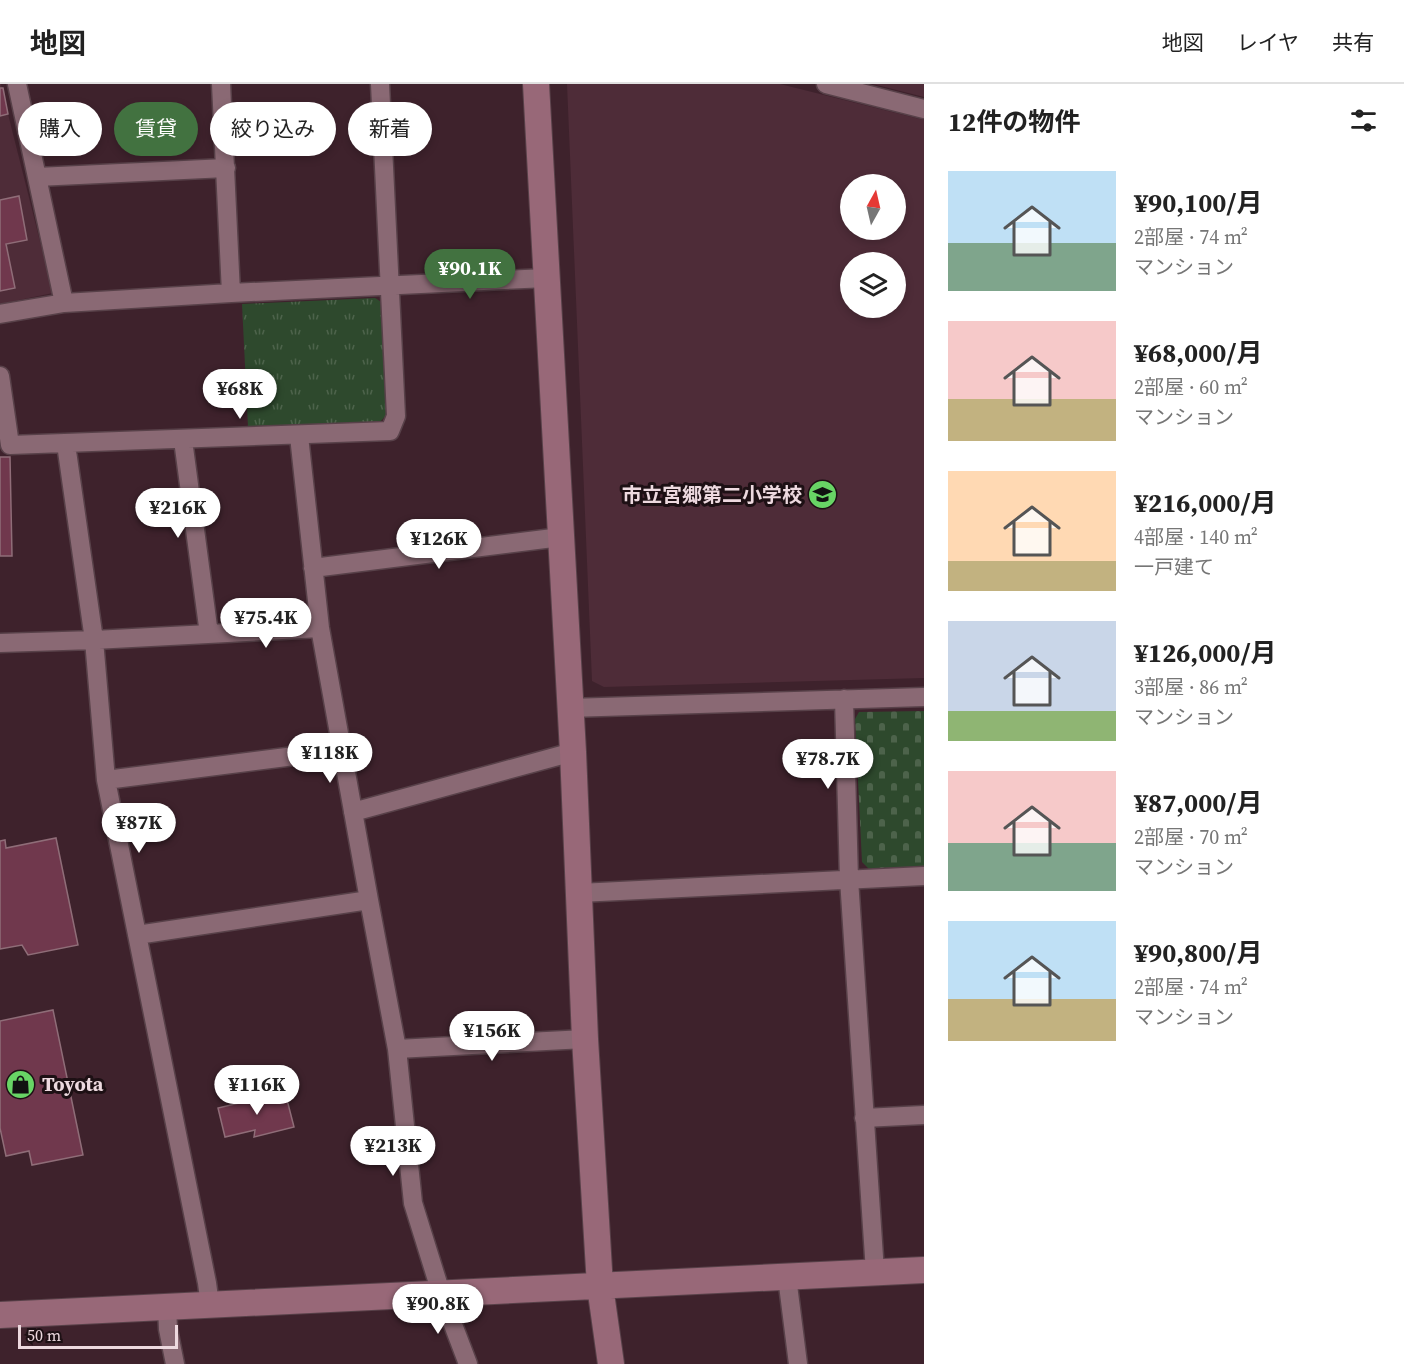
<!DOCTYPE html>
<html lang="ja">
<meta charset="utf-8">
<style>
body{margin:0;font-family:"Source Serif 4","Noto Sans JP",serif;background:#f6f6f6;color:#222;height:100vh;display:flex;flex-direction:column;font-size:22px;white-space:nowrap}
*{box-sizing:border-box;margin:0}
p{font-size:20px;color:#767676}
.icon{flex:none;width:33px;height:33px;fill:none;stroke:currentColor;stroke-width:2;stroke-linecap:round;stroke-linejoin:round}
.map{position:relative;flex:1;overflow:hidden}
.drawer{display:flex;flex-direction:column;background:#fff;width:480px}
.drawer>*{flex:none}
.top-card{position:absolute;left:18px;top:18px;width:570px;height:54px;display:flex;gap:12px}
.needle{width:39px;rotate:8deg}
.controls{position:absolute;left:840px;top:90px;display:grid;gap:12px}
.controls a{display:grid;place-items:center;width:66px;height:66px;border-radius:50%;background:#fff;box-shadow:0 3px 9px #0003;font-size:30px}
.scale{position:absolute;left:18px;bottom:15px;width:160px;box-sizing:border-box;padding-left:6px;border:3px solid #edd9df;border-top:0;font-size:16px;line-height:21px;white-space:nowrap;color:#edd9df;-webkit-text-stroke:4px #1d1014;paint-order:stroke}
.price{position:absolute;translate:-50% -51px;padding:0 14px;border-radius:21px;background:#fff;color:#222;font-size:20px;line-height:39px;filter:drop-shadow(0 2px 3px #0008)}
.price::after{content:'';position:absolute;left:50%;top:36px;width:18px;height:14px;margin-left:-9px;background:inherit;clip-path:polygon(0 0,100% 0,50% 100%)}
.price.current{background:#427240;color:#fff}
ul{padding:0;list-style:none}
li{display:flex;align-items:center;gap:18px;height:150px;padding:0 24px}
li span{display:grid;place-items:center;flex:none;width:168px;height:120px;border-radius:0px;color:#555}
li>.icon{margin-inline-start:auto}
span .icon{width:72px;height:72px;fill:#fffc;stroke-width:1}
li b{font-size:26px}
h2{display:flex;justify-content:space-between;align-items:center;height:72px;padding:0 24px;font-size:26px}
.tag{padding:0 21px;border-radius:27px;background:#fff;box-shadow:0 3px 9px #0003;font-size:21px;line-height:54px}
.tag.current{background:#427240;color:#fff}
header{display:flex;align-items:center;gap:36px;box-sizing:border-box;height:84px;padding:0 30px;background:#fff;border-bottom:2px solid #e0e0e0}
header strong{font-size:28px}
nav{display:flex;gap:33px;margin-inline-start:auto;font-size:21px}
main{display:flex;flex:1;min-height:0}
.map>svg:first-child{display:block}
</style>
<header>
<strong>地図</strong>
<nav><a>地図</a><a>レイヤ</a><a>共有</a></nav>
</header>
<main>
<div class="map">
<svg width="924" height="1280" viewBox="0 0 924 1280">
<defs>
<pattern id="cemetery-stones" width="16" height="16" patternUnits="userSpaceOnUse" patternTransform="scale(1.5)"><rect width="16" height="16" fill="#2e492d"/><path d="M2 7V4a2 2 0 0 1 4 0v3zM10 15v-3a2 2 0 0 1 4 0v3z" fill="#4d634b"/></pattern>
<pattern id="park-tufts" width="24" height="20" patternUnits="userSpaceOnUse" patternTransform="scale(1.5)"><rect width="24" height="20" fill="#2e492d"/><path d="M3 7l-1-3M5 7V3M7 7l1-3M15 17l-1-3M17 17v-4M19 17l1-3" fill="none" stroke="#4d634b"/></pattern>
</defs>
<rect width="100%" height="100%" fill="#3e222c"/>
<path fill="#4e2c38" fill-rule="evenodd" d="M 0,0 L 1,0 L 8,30 L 53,209 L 0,220 Z
M 567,0 L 780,0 L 924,36 L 924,594 L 604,603 L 592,597 ZM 896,100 L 896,146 L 850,146 L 850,100 ZM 896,178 L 896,224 L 850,224 L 850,178 Z
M 873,0 L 924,0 L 924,13 Z"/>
<path fill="url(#cemetery-stones)" d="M 924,627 L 924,782 L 869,785 L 862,778 L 855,635 L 859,628 Z"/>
<path fill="url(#park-tufts)" d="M 375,214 L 383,219 L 389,328 L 380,338 L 248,343 L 242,220 Z"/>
<path fill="#70384d" stroke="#8f6d78" stroke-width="1.5" d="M 0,4 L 3,4 L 8,30 L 0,32 Z
M 19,112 L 27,156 L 6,160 L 15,204 L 0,207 L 0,116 Z
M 0,373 L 10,373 L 12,472 L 0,472 Z
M 56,754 L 78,861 L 28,871 L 22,861 L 0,865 L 0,757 L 5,756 L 6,764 Z
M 53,926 L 83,1071 L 32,1081 L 29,1067 L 6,1072 L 0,1044 L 0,937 Z
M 285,1008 L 294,1043 L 254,1053 L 255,1046 L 225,1053 L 218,1024 Z"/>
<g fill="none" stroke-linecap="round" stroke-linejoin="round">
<defs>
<path id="street" d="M 17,0 L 64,219
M 221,0 L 231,209
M 826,0 L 924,25
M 37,93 L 226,84
M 0,230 L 64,219 L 231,209 L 547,194
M 0,292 L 10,361 L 390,347 L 396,332 L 380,0
M 299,352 L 320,544 L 369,816 L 397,965 L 413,1119 L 441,1209 L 468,1280
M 183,356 L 209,550
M 66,360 L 94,556 L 106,696 L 207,1199 L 210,1221
M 313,484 L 561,453
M 0,559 L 94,556 L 320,544
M 844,615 L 849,795 L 875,1188
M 569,624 L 924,613
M 106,696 L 342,666
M 353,728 L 573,668
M 579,809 L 924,792
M 137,851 L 369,816
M 397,965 L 585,955
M 864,1034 L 924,1031
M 787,1193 L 798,1280
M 167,1223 L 168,1245 L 175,1280"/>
<path id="secondary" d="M 536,0 L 573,668 L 585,955 L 600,1202 L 611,1280
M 0,1231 L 924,1186"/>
</defs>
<use href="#street" stroke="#584149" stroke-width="21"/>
<use href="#secondary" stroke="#584149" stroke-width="28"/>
<use href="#street" stroke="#8a6974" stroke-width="18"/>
<use href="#secondary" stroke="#986878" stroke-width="26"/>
</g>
<defs>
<symbol id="school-disc" viewBox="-11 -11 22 22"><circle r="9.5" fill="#68d465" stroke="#1d1014"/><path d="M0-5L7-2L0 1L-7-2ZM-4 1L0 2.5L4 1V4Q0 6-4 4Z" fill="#111"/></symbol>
<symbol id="shop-disc" viewBox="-11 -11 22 22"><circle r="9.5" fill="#68d465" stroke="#1d1014"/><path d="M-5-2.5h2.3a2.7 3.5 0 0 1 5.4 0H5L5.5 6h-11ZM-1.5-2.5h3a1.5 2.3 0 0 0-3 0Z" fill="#111"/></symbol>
</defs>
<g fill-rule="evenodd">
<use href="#school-disc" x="806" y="394" width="33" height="33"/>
<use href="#shop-disc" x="4" y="984" width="33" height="33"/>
</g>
<g text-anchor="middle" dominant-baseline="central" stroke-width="6" stroke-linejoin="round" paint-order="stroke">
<g font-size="20" font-weight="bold" fill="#edd9df" stroke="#1d1014" text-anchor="end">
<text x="802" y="411">市立宮郷第二小学校</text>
<text x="42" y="1000" text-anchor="start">Toyota</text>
</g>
</g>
</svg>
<div class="controls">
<a><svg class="needle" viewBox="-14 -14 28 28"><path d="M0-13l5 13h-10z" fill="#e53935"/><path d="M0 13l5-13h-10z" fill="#767676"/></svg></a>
<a><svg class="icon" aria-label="layers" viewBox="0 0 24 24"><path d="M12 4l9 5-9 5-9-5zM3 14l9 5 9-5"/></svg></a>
</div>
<div class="scale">50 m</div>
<b class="price current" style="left:470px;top:216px">¥90.1K</b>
<b class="price" style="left:240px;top:336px">¥68K</b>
<b class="price" style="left:178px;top:455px">¥216K</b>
<b class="price" style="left:439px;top:486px">¥126K</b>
<b class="price" style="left:266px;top:565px">¥75.4K</b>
<b class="price" style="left:330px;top:700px">¥118K</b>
<b class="price" style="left:828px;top:706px">¥78.7K</b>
<b class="price" style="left:139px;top:770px">¥87K</b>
<b class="price" style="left:492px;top:978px">¥156K</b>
<b class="price" style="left:257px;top:1032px">¥116K</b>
<b class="price" style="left:393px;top:1093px">¥213K</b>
<b class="price" style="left:438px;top:1251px">¥90.8K</b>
<div class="top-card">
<a class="tag">購入</a>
<a class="tag current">賃貸</a>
<a class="tag">絞り込み</a>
<a class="tag">新着</a>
</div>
</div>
<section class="drawer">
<h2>12件の物件<svg class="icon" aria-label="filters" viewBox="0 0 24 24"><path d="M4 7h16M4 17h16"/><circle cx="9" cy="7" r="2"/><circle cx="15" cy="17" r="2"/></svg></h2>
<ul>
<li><span style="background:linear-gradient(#bfe0f5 60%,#7fa58c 0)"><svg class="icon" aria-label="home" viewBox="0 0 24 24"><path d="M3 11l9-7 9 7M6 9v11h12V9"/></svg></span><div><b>¥90,100/月</b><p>2部屋 · 74 m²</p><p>マンション</p></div></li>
<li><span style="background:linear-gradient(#f6c9c9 65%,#c2b280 0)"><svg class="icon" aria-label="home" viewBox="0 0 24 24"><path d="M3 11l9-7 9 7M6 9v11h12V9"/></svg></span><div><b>¥68,000/月</b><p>2部屋 · 60 m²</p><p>マンション</p></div></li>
<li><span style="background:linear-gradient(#ffd9b3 75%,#c2b280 0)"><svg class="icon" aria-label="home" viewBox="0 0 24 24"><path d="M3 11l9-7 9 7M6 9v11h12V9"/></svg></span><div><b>¥216,000/月</b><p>4部屋 · 140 m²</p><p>一戸建て</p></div></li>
<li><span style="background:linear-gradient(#c9d6e8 75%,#8fb573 0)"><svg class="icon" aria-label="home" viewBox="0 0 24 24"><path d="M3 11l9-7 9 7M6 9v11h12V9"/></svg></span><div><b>¥126,000/月</b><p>3部屋 · 86 m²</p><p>マンション</p></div></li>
<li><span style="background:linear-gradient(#f6c9c9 60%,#7fa58c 0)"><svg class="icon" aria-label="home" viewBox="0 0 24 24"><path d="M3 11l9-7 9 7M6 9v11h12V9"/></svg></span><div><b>¥87,000/月</b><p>2部屋 · 70 m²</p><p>マンション</p></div></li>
<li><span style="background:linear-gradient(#bfe0f5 65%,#c2b280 0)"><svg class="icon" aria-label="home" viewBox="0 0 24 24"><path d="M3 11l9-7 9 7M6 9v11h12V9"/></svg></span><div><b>¥90,800/月</b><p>2部屋 · 74 m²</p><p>マンション</p></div></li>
</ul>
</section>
</main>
